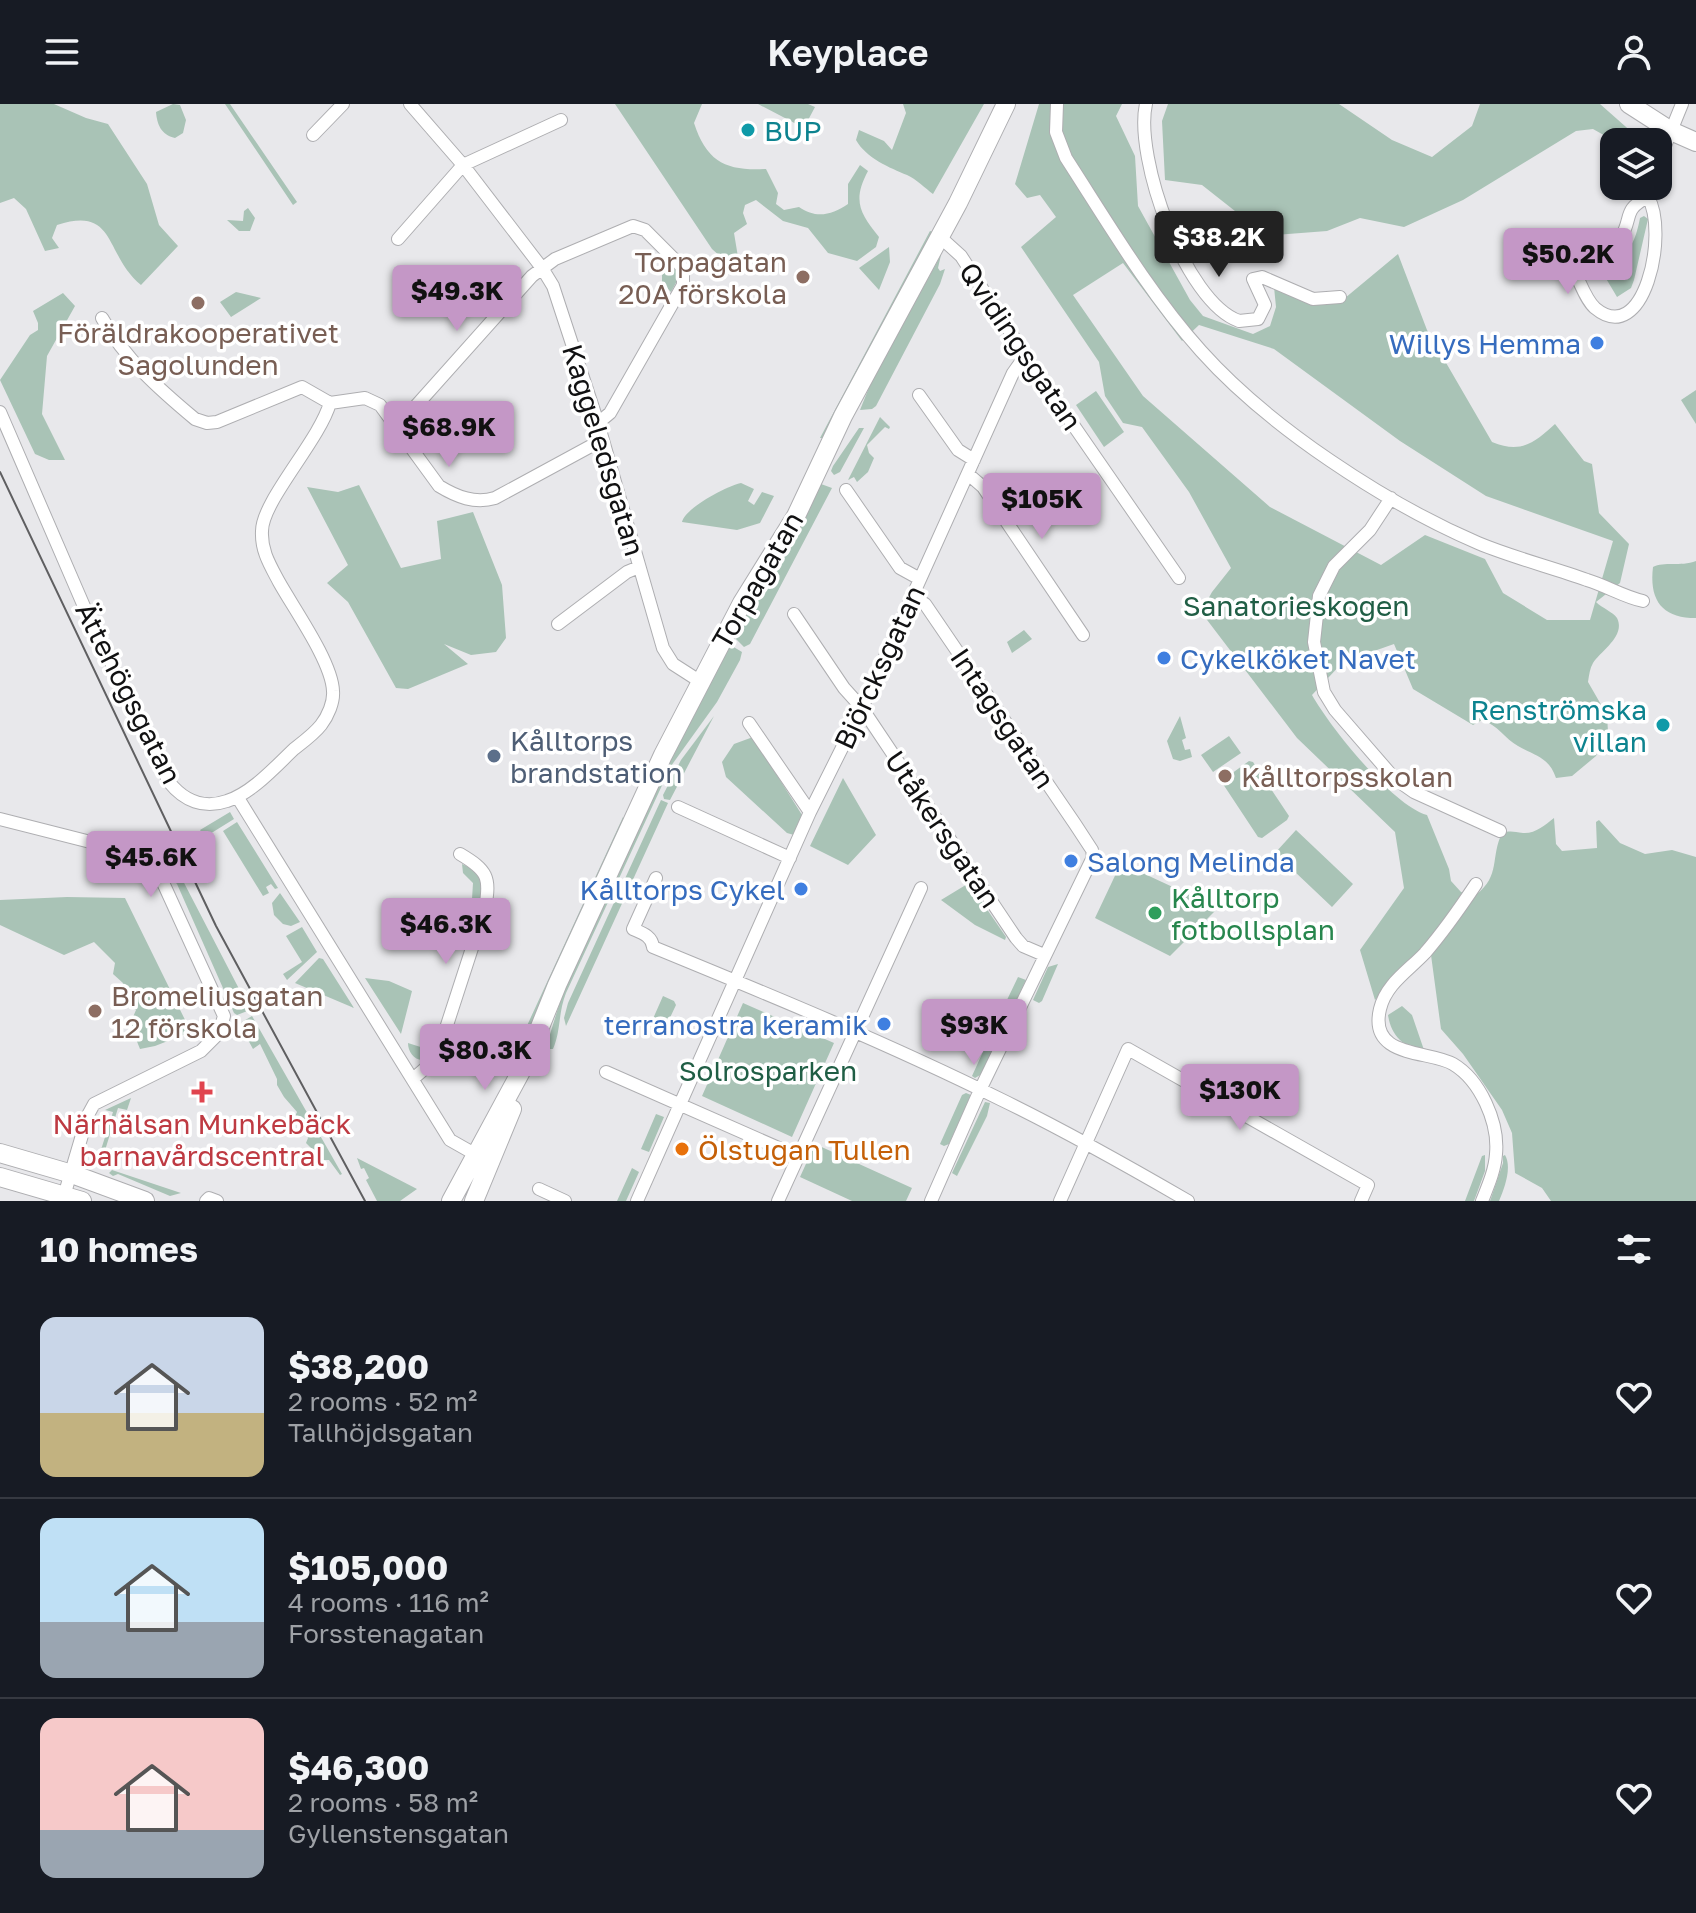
<!DOCTYPE html>
<meta charset="utf-8">
<style>
body{margin:0;font-family:"Golos Text",sans-serif;background:#20242c;color:#f1f3f6;height:100vh;display:flex;flex-direction:column;font-size:30px;white-space:nowrap}
*{box-sizing:border-box;margin:0}
p{font-size:26px;color:#9ea1a6}
.icon{flex:none;width:44px;height:44px;fill:none;stroke:currentColor;stroke-width:2;stroke-linecap:round;stroke-linejoin:round}
.map{position:relative;height:1097px;overflow:hidden}
.details{display:flex;flex-direction:column;background:#171b24;flex:1}
.details>*{flex:none}
.controls{position:absolute;left:1600px;top:24px;display:grid;gap:16px}
.controls a{display:grid;place-items:center;width:72px;height:72px;border-radius:16px;background:#171b24;box-shadow:0 2px 6px #0004;font-size:40px}
.price{position:absolute;translate:-50% -68px;padding:0 18px;border-radius:8px;background:#c497c6;color:#111;font-size:26px;line-height:52px;filter:drop-shadow(0 2px 4px #0008)}
.price::after{content:'';position:absolute;left:50%;top:48px;width:24px;height:18px;margin-left:-12px;background:inherit;clip-path:polygon(0 0,100% 0,50% 100%)}
.price.current{background:#222;color:#fff}
ul{padding:0;list-style:none}
li{display:flex;align-items:center;gap:24px;height:200px;padding:0 40px}
li+li{border-top:2px solid #363941}
li span{display:grid;place-items:center;flex:none;width:224px;height:160px;border-radius:16px;color:#555}
li>.icon{margin-inline-start:auto}
span .icon{width:96px;height:96px;fill:#fffc;stroke-width:1}
li b{font-size:34px}
h2{display:flex;justify-content:space-between;align-items:center;height:96px;padding:0 40px;font-size:34px}
header{display:flex;justify-content:space-between;align-items:center;height:104px;padding:0 40px;background:#171b24;font-size:36px;font-weight:600}
.map>svg:first-child{display:block}
</style>
<header><svg class="icon" aria-label="menu" viewBox="0 0 24 24"><path d="M4 6h16M4 12h16M4 18h16"/></svg>Keyplace<svg class="icon" aria-label="person" viewBox="0 0 24 24"><circle cx="12" cy="8" r="4"/><path d="M4 21q1-7 8-7t8 7"/></svg></header>
<div class="map">
<svg width="1696" height="1097" viewBox="0 0 1696 1097">
<rect width="100%" height="100%" fill="#e8e8eb"/>
<path fill="#a9c3b6" fill-rule="evenodd" d="M 0,0 L 54,0 L 86,14 L 108,20 L 147,80 L 159,121 L 178,142 L 141,181 C 104,151 117,101 57,121 L 52,134 L 59,144 L 45,147 L 26,105 L 14,94 L 0,99 Z
M 173,0 L 180,1 L 186,16 L 183,29 L 175,34 C 161,31 157,20 156,8 Z
M 225,0 L 230,0 L 297,98 L 293,101 Z
M 615,0 L 702,0 L 694,19 C 707,59 727,67 766,65 L 778,89 L 776,100 L 784,106 L 799,103 C 816,115 832,111 848,100 L 848,80 L 860,61 L 868,67 C 852,97 860,109 879,133 L 876,143 L 857,157 L 828,149 L 808,124 L 783,117 L 756,96 L 745,101 L 743,109 L 747,120 L 734,129 L 739,159 L 731,162 L 712,145 Z
M 758,0 L 808,0 L 815,3 L 806,20 L 802,23 Z
M 903,0 L 984,0 L 933,90 C 925,84 916,75 907,71 C 890,64 866,54 856,36 L 859,26 L 884,37 L 892,46 L 906,9 Z
M 1039,0 L 1122,0 L 1116,12 L 1135,52 L 1138,102 L 1190,196 L 1203,212 L 1253,230 L 1270,222 L 1276,203 L 1274,183 L 1339,199 L 1398,150 L 1427,226 L 1492,338 C 1521,350 1534,339 1555,320 L 1584,357 L 1592,360 L 1599,409 L 1629,440 L 1620,479 L 1596,498 C 1602,504 1613,508 1617,514 C 1626,532 1601,547 1593,559 C 1590,564 1589,571 1588,578 L 1607,611 L 1608,628 L 1596,652 L 1572,672 L 1556,674 C 1549,653 1535,652 1518,642 C 1505,635 1498,621 1482,616 L 1473,621 L 1413,585 L 1394,540 L 1343,558 L 1312,591 C 1330,623 1393,702 1427,711 L 1449,765 L 1451,777 L 1461,788 L 1476,791 C 1501,771 1490,754 1502,729 C 1511,726 1514,728 1523,729 C 1535,730 1545,721 1554,714 L 1556,740 L 1562,747 L 1597,744 L 1596,718 L 1599,716 L 1620,739 L 1645,750 L 1672,746 L 1696,753 L 1696,1097 L 1551,1097 L 1542,1084 L 1515,1069 L 1512,1029 L 1502,1006 L 1463,950 L 1441,925 L 1431,851 L 1415,852 L 1375,896 L 1360,846 L 1404,784 L 1395,728 L 1297,634 L 1201,508 L 1212,488 L 1231,464 L 1189,388 L 1142,323 L 1123,319 L 1105,292 L 1099,258 L 1021,143 L 1056,113 L 1040,91 L 1027,94 L 1015,80 ZM 1123,159 L 1182,237 L 1199,221 L 1274,245 L 1400,337 L 1486,392 L 1613,437 L 1590,516 L 1547,516 L 1503,489 L 1485,455 L 1425,431 L 1381,461 L 1270,403 L 1143,292 L 1073,191 Z
M 1168,0 L 1339,0 L 1392,36 L 1432,53 L 1472,22 L 1480,0 L 1600,0 L 1643,38 L 1616,38 L 1593,25 L 1576,27 L 1463,96 L 1404,123 L 1360,114 L 1327,127 L 1275,131 L 1240,111 L 1202,81 L 1165,76 L 1162,17 Z
M 248,104 L 255,114 L 250,127 L 239,127 L 227,116 L 243,117 L 244,107 Z
M 1644,112 L 1648,115 L 1634,176 L 1631,184 L 1617,193 L 1601,166 C 1627,150 1634,145 1640,114 Z
M 930,127 L 933,128 L 823,334 L 820,334 Z
M 889,143 L 890,158 L 879,186 L 859,164 Z
M 941,151 L 938,164 L 940,167 L 945,165 L 940,180 L 876,302 L 872,305 L 860,306 L 872,276 Z
M 673,161 L 676,164 L 678,175 L 671,188 L 662,179 L 662,171 Z
M 236,188 L 261,194 L 231,213 L 220,198 Z
M 63,189 L 75,202 L 47,252 L 42,310 L 65,356 L 49,356 L 35,350 L 0,276 L 30,231 L 38,226 L 38,219 L 33,207 Z
M 1696,286 L 1696,320 L 1681,296 Z
M 1096,287 L 1124,328 L 1104,343 L 1076,301 Z
M 880,313 L 890,323 L 889,325 L 885,323 L 867,341 L 869,349 L 874,354 L 868,368 L 857,378 L 854,373 L 848,376 Z
M 859,324 L 864,324 L 840,368 L 834,371 L 831,367 L 833,362 Z
M 741,379 L 754,385 L 748,397 L 754,401 L 762,388 L 774,392 L 760,419 L 737,426 L 682,418 C 685,404 727,382 741,379 Z
M 821,380 L 832,384 L 750,540 L 744,543 L 735,534 C 760,481 794,432 821,380 Z
M 359,381 L 401,464 L 441,455 L 437,417 L 473,408 L 502,481 L 506,534 L 496,548 L 471,551 L 444,540 L 468,560 L 408,585 L 396,584 L 348,498 L 327,479 L 348,461 L 307,383 L 338,388 Z
M 1696,457 L 1696,514 C 1662,514 1649,496 1653,463 C 1664,457 1680,463 1696,457 Z
M 1024,526 L 1032,535 L 1012,549 L 1007,538 Z
M 732,542 L 742,548 L 740,556 L 717,598 L 671,662 L 566,889 C 558,909 561,927 553,945 L 550,945 L 547,940 L 563,888 L 663,671 L 728,544 Z
M 714,612 L 670,696 L 664,695 L 663,691 L 681,656 Z
M 1180,612 L 1186,634 L 1182,636 L 1185,646 L 1190,645 L 1192,653 L 1180,657 L 1173,655 L 1167,637 Z
M 1229,632 L 1241,649 L 1213,668 L 1201,651 Z
M 753,633 L 802,711 L 794,731 L 787,729 L 726,673 L 722,658 L 734,640 Z
M 1249,657 L 1253,658 L 1289,712 L 1287,716 L 1262,734 L 1258,733 L 1223,680 L 1224,675 Z
M 843,674 L 876,731 L 848,761 L 810,742 Z
M 661,696 L 668,699 L 566,922 L 564,914 L 568,899 Z
M 230,708 L 234,715 L 205,733 L 200,726 Z
M 623,713 L 624,716 L 527,929 L 525,926 Z
M 237,718 L 278,784 L 275,785 L 271,780 L 266,783 L 269,789 L 263,792 L 223,727 Z
M 1296,726 L 1353,780 L 1332,803 L 1275,749 Z
M 167,746 L 250,906 L 237,911 L 234,909 L 177,780 C 169,773 169,763 161,757 L 161,750 Z
M 1121,759 L 1218,804 L 1170,852 L 1095,814 Z
M 462,760 C 482,768 484,782 481,802 L 472,795 L 473,779 L 463,769 Z
M 969,779 L 1006,833 L 1005,836 L 975,821 L 941,796 Z
M 280,789 L 300,818 L 291,822 L 283,820 L 274,811 L 272,799 Z
M 67,793 L 125,794 L 191,928 L 155,942 L 140,945 L 130,920 L 136,906 L 122,899 L 117,888 L 121,886 L 123,879 L 113,870 L 115,859 L 94,838 L 64,851 L 0,821 L 0,796 Z
M 302,823 L 317,848 L 287,876 L 283,870 L 302,858 L 286,832 Z
M 319,854 L 323,855 L 354,904 L 295,879 Z
M 1058,860 L 1042,897 L 1039,899 L 1033,896 L 1048,863 Z
M 1018,873 L 1026,876 L 1014,902 L 1006,898 Z
M 365,874 L 389,877 L 412,887 L 401,930 Z
M 663,892 L 674,897 L 676,901 L 667,920 L 664,922 L 652,917 Z
M 743,899 L 834,939 L 792,1033 L 702,992 Z
M 1402,902 L 1412,911 L 1424,946 C 1403,944 1391,931 1388,911 Z
M 252,912 L 342,1070 L 340,1071 L 329,1056 L 323,1056 L 306,1039 L 308,1034 C 305,1025 303,1019 293,1017 L 297,1008 L 284,993 L 277,981 L 277,975 L 260,940 L 253,945 L 241,923 L 242,918 Z
M 992,928 L 998,929 L 998,935 L 982,970 L 975,974 L 972,972 Z
M 408,939 L 433,947 L 427,955 C 416,959 408,949 408,939 Z
M 966,989 L 971,991 L 969,996 L 949,1040 L 944,1042 L 940,1040 L 962,991 Z
M 131,994 L 127,1006 L 118,1004 L 103,1053 L 99,1052 L 113,1008 L 105,1006 Z
M 985,998 L 990,999 L 987,1012 L 957,1072 L 952,1069 Z
M 656,1010 L 664,1013 L 649,1048 L 641,1045 Z
M 815,1040 L 912,1084 L 906,1097 L 852,1097 L 800,1073 Z
M 1485,1051 L 1485,1067 L 1474,1097 L 1465,1097 L 1482,1052 Z
M 1505,1051 C 1512,1063 1505,1083 1499,1097 L 1490,1097 L 1503,1059 L 1503,1052 Z
M 357,1054 L 417,1085 L 400,1097 L 377,1097 L 366,1076 L 369,1074 L 364,1064 L 361,1065 Z
M 632,1064 L 639,1068 L 626,1097 L 617,1097 Z
M 112,1066 L 181,1089 L 170,1092 L 118,1070 L 113,1072 L 109,1069 Z"/>
<g fill="none" stroke-linecap="round" stroke-linejoin="round">
<defs>
<path id="street" d="M 410,0 L 463,61 L 542,164 L 553,182 L 598,319 L 663,544 L 673,560 L 701,578
M 1057,0 L 1056,28 L 1066,54 C 1108,119 1149,189 1201,247 C 1269,323 1385,399 1478,439 C 1514,454 1551,463 1587,476 C 1607,482 1624,493 1643,497
M 1146,0 C 1134,53 1185,198 1239,217 L 1258,215 L 1265,201 L 1253,175 L 1262,173 L 1313,195 L 1340,193
M 313,31 L 343,0
M 1658,59 L 1682,0
M 1648,93 C 1669,129 1644,245 1595,204 C 1585,195 1580,177 1573,165 C 1589,157 1611,149 1621,133 C 1633,114 1622,106 1648,93 L 1651,82
M 940,133 L 961,152 L 1029,257 L 1179,474
M 398,135 L 463,61 L 561,16
M 102,214 C 125,255 159,285 195,315 L 207,319 L 217,318 L 302,283 L 330,299
M 919,291 L 958,346 L 974,356
M 330,299 L 365,294 L 380,301 L 439,382 C 457,393 475,400 495,394 L 602,336
M 0,308 L 86,507 L 169,678 C 184,697 204,705 227,697 C 252,689 275,663 294,645 C 303,638 314,630 321,621 C 328,612 334,598 333,587 C 332,558 294,505 279,478 C 270,461 261,447 262,427 C 262,397 319,337 330,299
M 398,322 L 532,172 L 555,155 L 633,122 L 645,126 L 683,164 L 683,181 L 610,309 L 598,319
M 968,370 L 983,383 L 1083,531
M 846,386 L 900,464 L 920,475
M 1391,394 L 1370,426 L 1334,462 L 1319,492 L 1314,538 L 1324,588 L 1335,606 L 1394,674 L 1414,688 L 1500,727
M 912,492 L 925,500 L 1075,720 L 1092,746 L 1093,753 L 980,986 L 931,1097
M 794,510 L 844,584 L 862,604 L 1016,834 L 1023,842 L 1044,851
M 558,520 L 627,468 L 639,463
M 749,619 L 810,708
M 238,694 L 450,1036 L 480,1053
M 678,703 L 790,754
M 0,715 L 122,746 L 150,758 L 160,772 L 224,912 L 219,929 L 201,947 L 94,1000 L 88,1011 L 64,1092
M 656,774 L 633,825 C 642,829 652,832 653,843 C 770,891 887,939 1000,995 C 1064,1026 1126,1061 1188,1097
M 1476,780 C 1460,804 1444,827 1425,849 C 1408,867 1386,880 1380,905 C 1368,955 1430,946 1453,960 C 1480,976 1499,1018 1496,1050 C 1495,1066 1488,1082 1482,1097
M 606,968 L 799,1053
M 414,974 L 436,955 L 485,804 C 491,773 487,766 460,750
M 539,1085 L 565,1097
M 206,1097 L 209,1094 L 217,1097
M 637,1097 L 810,708 L 862,604 L 1013,269 L 1026,251
M 778,1097 L 921,784
M 1060,1097 L 1128,945 L 1368,1081 L 1361,1097"/>
<path id="secondary" d="M 1629,0 L 1671,27 L 1696,38
M 0,1049 L 72,1070 L 145,1097
M 0,1073 L 82,1097
M 451,1097 L 525,960 L 557,881 L 663,651 L 742,499 L 796,412 L 843,312 L 958,99 L 1006,0
M 474,1097 L 512,1005"/>
</defs>
<use href="#street" stroke="#aeaeb1" stroke-width="14"/>
<use href="#secondary" stroke="#aeaeb1" stroke-width="20"/>
<use href="#street" stroke="#fff" stroke-width="12"/>
<use href="#secondary" stroke="#fff" stroke-width="18"/>
<path stroke="#5f5f61" stroke-width="2" d="M 0,368 L 216,822 L 365,1097"/>
</g>
<g fill="#0f9aa8" stroke="#fff" stroke-width="3">
<circle cx="748" cy="26" r="8"/>
<circle cx="1663" cy="621" r="8"/>
</g>
<g fill="#8d6e63" stroke="#fff" stroke-width="3">
<circle cx="803" cy="173" r="8"/>
<circle cx="198" cy="199" r="8"/>
<circle cx="1225" cy="672" r="8"/>
<circle cx="95" cy="907" r="8"/>
</g>
<g fill="#3f7fe0" stroke="#fff" stroke-width="3">
<circle cx="1597" cy="239" r="8"/>
<circle cx="1164" cy="554" r="8"/>
<circle cx="1071" cy="757" r="8"/>
<circle cx="801" cy="785" r="8"/>
<circle cx="884" cy="920" r="8"/>
</g>
<circle fill="#5c6f8a" stroke="#fff" stroke-width="3" cx="494" cy="652" r="8"/>
<circle fill="#2e9e5b" stroke="#fff" stroke-width="3" cx="1155" cy="809" r="8"/>
<path fill="#e0444e" stroke="#fff" stroke-width="3" d="M198 976h8v8h8v8h-8v8h-8v-8h-8v-8h8z"/>
<circle fill="#e8710a" stroke="#fff" stroke-width="3" cx="682" cy="1045" r="8"/>
<g text-anchor="middle" dominant-baseline="central" stroke-width="7" stroke-linejoin="round" paint-order="stroke">
<g font-size="28" fill="#0d838f" stroke="#fff" text-anchor="start">
<text x="764" y="26">BUP</text>
<text x="1647" y="605" text-anchor="end">Renströmska<tspan x="1647" dy="32">villan</tspan></text>
</g>
<g font-size="28" fill="#785e54" stroke="#fff" text-anchor="start">
<text x="787" y="157" text-anchor="end">Torpagatan<tspan x="787" dy="32">20A förskola</tspan></text>
<text x="198" y="228" text-anchor="middle">Föräldrakooperativet<tspan x="198" dy="32">Sagolunden</tspan></text>
<text x="1241" y="672">Kålltorpsskolan</text>
<text x="111" y="891">Bromeliusgatan<tspan x="111" dy="32">12 förskola</tspan></text>
</g>
<g font-size="28" fill="#366cbe" stroke="#fff" text-anchor="end">
<text x="1581" y="239">Willys Hemma</text>
<text x="1180" y="554" text-anchor="start">Cykelköket Navet</text>
<text x="1087" y="757" text-anchor="start">Salong Melinda</text>
<text x="785" y="785">Kålltorps Cykel</text>
<text x="868" y="920">terranostra keramik</text>
</g>
<g font-size="28" fill="#111112" stroke="#fff">
<text transform="translate(1021 242) rotate(56)">Qvidingsgatan</text>
<text transform="translate(604 346) rotate(73)">Kaggeledsgatan</text>
<text transform="translate(757 476) rotate(-60)">Torpagatan</text>
<text transform="translate(879 563) rotate(-65)">Björcksgatan</text>
<text transform="translate(129 589) rotate(63)">Ättehögsgatan</text>
<text transform="translate(1003 614) rotate(56)">Intagsgatan</text>
<text transform="translate(943 725) rotate(56)">Utåkersgatan</text>
</g>
<g font-size="28" fill="#205e45" stroke="#fff">
<text x="1296" y="501">Sanatorieskogen</text>
<text x="768" y="966">Solrosparken</text>
</g>
<g font-size="28" fill="#4e5e75" stroke="#fff" text-anchor="start">
<text x="510" y="636">Kålltorps<tspan x="510" dy="32">brandstation</tspan></text>
</g>
<g font-size="28" fill="#27864d" stroke="#fff" text-anchor="start">
<text x="1171" y="793">Kålltorp<tspan x="1171" dy="32">fotbollsplan</tspan></text>
</g>
<g font-size="28" fill="#be3a42" stroke="#fff">
<text x="202" y="1019">Närhälsan Munkebäck<tspan x="202" dy="32">barnavårdscentral</tspan></text>
</g>
<g font-size="28" fill="#c56008" stroke="#fff" text-anchor="start">
<text x="698" y="1045">Ölstugan Tullen</text>
</g>
</g>
</svg>
<div class="controls">
<a><svg class="icon" aria-label="layers" viewBox="0 0 24 24"><path d="M12 4l9 5-9 5-9-5zM3 14l9 5 9-5"/></svg></a>
</div>
<b class="price current" style="left:1219px;top:175px">$38.2K</b>
<b class="price" style="left:1568px;top:192px">$50.2K</b>
<b class="price" style="left:457px;top:229px">$49.3K</b>
<b class="price" style="left:449px;top:365px">$68.9K</b>
<b class="price" style="left:1042px;top:437px">$105K</b>
<b class="price" style="left:151px;top:795px">$45.6K</b>
<b class="price" style="left:446px;top:862px">$46.3K</b>
<b class="price" style="left:974px;top:963px">$93K</b>
<b class="price" style="left:485px;top:988px">$80.3K</b>
<b class="price" style="left:1240px;top:1028px">$130K</b>
</div>
<section class="details">
<h2>10 homes<svg class="icon" aria-label="filters" viewBox="0 0 24 24"><path d="M4 7h16M4 17h16"/><circle cx="9" cy="7" r="2"/><circle cx="15" cy="17" r="2"/></svg></h2>
<ul>
<li><span style="background:linear-gradient(#c9d6e8 60%,#c2b280 0)"><svg class="icon" aria-label="home" viewBox="0 0 24 24"><path d="M3 11l9-7 9 7M6 9v11h12V9"/></svg></span><div><b>$38,200</b><p>2 rooms · 52 m²</p><p>Tallhöjdsgatan</p></div><svg class="icon" aria-label="heart" viewBox="0 0 24 24"><path d="M12 20l-8-8c-3-5 5-10 8-4 3-6 11-1 8 4z"/></svg></li>
<li><span style="background:linear-gradient(#bfe0f5 65%,#9aa5b1 0)"><svg class="icon" aria-label="home" viewBox="0 0 24 24"><path d="M3 11l9-7 9 7M6 9v11h12V9"/></svg></span><div><b>$105,000</b><p>4 rooms · 116 m²</p><p>Forsstenagatan</p></div><svg class="icon" aria-label="heart" viewBox="0 0 24 24"><path d="M12 20l-8-8c-3-5 5-10 8-4 3-6 11-1 8 4z"/></svg></li>
<li><span style="background:linear-gradient(#f6c9c9 70%,#9aa5b1 0)"><svg class="icon" aria-label="home" viewBox="0 0 24 24"><path d="M3 11l9-7 9 7M6 9v11h12V9"/></svg></span><div><b>$46,300</b><p>2 rooms · 58 m²</p><p>Gyllenstensgatan</p></div><svg class="icon" aria-label="heart" viewBox="0 0 24 24"><path d="M12 20l-8-8c-3-5 5-10 8-4 3-6 11-1 8 4z"/></svg></li>
</ul>
</section>
